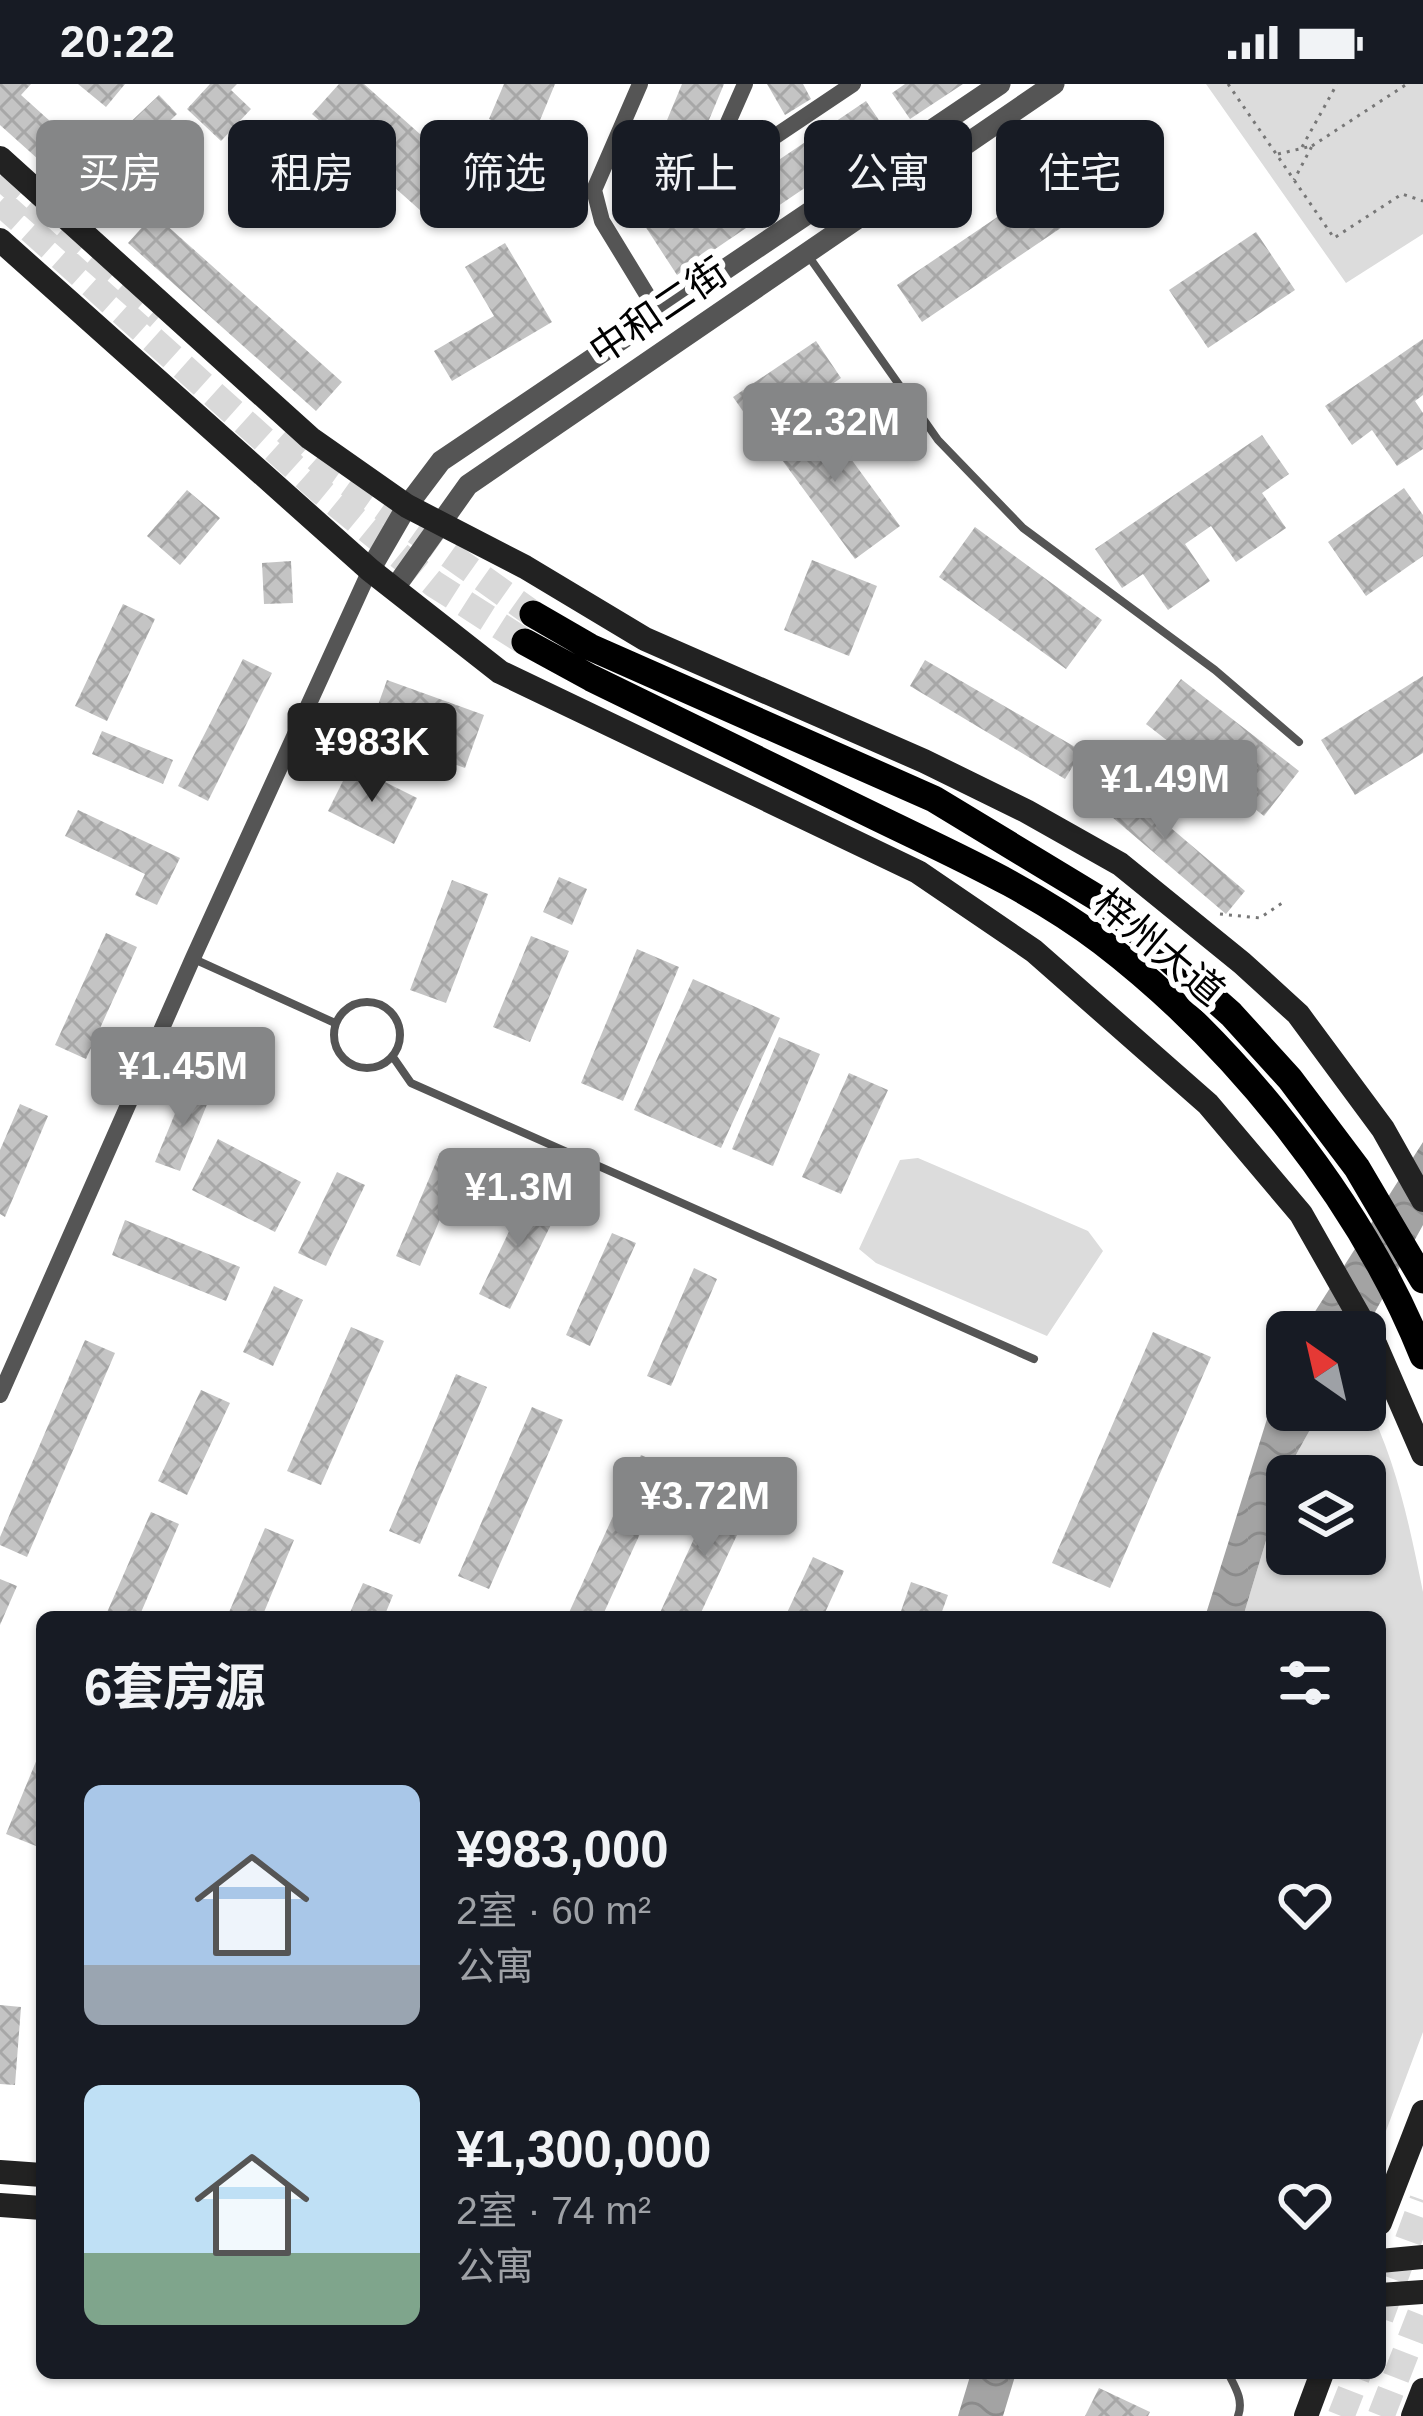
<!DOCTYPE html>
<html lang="zh">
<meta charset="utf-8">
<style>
body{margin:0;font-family:Helvetica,"Noto Sans SC",sans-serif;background:#20242c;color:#f1f3f6;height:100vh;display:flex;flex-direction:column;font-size:45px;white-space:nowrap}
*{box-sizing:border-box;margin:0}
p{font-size:39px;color:#9ea1a6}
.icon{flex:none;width:66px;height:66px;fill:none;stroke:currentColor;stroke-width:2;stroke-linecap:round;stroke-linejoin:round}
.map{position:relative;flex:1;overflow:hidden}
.sheet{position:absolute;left:36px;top:1527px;width:1350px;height:768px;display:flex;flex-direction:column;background:#171b24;border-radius:18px;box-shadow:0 3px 9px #0004}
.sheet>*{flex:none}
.guide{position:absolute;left:36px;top:36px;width:1353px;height:108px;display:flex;gap:24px}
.needle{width:78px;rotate:326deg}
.tools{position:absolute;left:1266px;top:1227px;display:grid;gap:24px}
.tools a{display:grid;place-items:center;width:120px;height:120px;border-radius:18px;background:#171b24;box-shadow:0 3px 9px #0004;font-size:60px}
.price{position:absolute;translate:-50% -102px;padding:0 27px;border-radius:12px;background:#858687;color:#fff;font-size:39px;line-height:78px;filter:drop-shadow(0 3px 6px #0008)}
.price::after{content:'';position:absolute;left:50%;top:72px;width:36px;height:27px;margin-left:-18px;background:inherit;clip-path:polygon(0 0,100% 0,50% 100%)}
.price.current{background:#222;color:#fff}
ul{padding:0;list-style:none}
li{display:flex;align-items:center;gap:36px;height:300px;padding:0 48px}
li span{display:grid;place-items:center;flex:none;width:336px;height:240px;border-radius:18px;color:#555}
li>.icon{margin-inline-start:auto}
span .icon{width:144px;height:144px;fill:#fffc;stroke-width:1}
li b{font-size:51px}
h2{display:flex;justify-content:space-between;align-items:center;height:144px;padding:0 48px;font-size:51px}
.pill{padding:0 42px;border-radius:18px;background:#171b24;box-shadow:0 3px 9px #0004;font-size:42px;line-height:108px}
.pill.current{background:#858687;color:#fff}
.status{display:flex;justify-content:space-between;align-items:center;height:84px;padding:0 60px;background:#171b24;direction:ltr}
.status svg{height:33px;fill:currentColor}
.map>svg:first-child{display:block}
</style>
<div class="status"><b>20:22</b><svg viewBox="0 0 49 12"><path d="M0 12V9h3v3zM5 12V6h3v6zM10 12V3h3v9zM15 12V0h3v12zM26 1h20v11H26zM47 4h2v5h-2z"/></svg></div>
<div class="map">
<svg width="1423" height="2332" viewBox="0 0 1423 2332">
<defs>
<pattern id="water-waves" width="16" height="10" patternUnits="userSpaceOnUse" patternTransform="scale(3)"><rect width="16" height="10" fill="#a3a3a3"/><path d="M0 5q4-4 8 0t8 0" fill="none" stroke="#8b8b8b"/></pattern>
<pattern id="building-cross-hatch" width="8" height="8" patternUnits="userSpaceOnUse" patternTransform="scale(3)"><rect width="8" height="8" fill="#c4c4c4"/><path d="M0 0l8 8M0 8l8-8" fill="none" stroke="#a7a7a7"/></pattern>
</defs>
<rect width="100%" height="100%" fill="#fff"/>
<path fill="#dcdcdc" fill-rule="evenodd" d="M 1206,0 L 1423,0 L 1423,150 L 1346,199 Z
M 918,1074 L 1088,1147 L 1103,1167 L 1047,1252 L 876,1179 L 859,1165 L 900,1076 Z
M 1365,1316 C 1396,1374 1410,1444 1423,1508 L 1423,1948 L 1380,2063 L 1380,1533 L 1243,1533 L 1287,1387 L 1321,1326 L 1365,1326 ZM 1287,1392 L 1365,1392 L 1365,1470 L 1287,1470 Z"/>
<path fill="url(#water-waves)" d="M 1423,1058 L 1423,1141 L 1364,1248 L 1302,1248 Z
M 1287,1271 L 1287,1326 L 1321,1326 L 1287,1387 L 1243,1533 L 1205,1533 Z
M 971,2289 L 1016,2289 L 1003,2332 L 958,2332 Z"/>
<path fill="url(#building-cross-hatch)" d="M 0,0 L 31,0 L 21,11 L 130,109 L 106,136 L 0,41 Z
M 78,0 L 125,0 L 106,23 Z
M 210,0 L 237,0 L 231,6 L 251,25 L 221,57 L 187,25 Z
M 339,0 L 364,0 L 459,85 L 421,127 L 312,30 Z
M 504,0 L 555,0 L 533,53 L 489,35 Z
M 682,0 L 724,0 L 696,67 L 660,53 Z
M 767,0 L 803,0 L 811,15 L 785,31 Z
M 905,0 L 963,0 L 910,35 L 892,9 Z
M 159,11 L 177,30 L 156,50 L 176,71 L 159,88 L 120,48 Z
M 866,17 L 887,48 L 677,191 L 628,116 L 643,82 L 676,98 L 667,124 L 681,142 Z
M 1117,52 L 1142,89 L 922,238 L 897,201 Z
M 154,130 L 342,298 L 316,327 L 128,159 Z
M 1256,148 L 1295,206 L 1208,264 L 1169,206 Z
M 505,159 L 552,238 L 452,297 L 434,267 L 494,232 L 465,183 Z
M 1423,255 L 1423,311 L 1415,317 L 1423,329 L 1423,365 L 1397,382 L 1372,346 L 1352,361 L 1325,322 Z
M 816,257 L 841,294 L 759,350 L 733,313 Z
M 816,327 L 900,442 L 855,475 L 771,361 Z
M 1262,351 L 1289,390 L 1262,409 L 1286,444 L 1236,478 L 1211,442 L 1185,460 L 1210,497 L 1168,526 L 1143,490 L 1122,504 L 1095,465 Z
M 1404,404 L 1423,431 L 1423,472 L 1366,512 L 1328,458 Z
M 187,406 L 220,434 L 180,481 L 147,452 Z
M 975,443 L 1102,536 L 1066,585 L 939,493 Z
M 812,476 L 877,502 L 849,572 L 784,546 Z
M 291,477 L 293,519 L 264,520 L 262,479 Z
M 123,520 L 155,535 L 107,637 L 75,622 Z
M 243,575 L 272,589 L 208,717 L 178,702 Z
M 925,576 L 1082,667 L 1065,695 L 910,602 Z
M 1423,592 L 1423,669 L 1355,711 L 1321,656 Z
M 1181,595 L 1299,687 L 1264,732 L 1146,640 Z
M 387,596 L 484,631 L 465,684 L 368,649 Z
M 102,647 L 173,676 L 163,700 L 92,670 Z
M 351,681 L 417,714 L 394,760 L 328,727 Z
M 1104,687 L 1245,807 L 1226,830 L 1085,710 Z
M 78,726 L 180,774 L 157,821 L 135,811 L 145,790 L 65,752 Z
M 559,793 L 587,805 L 572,841 L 543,828 Z
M 452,796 L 488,810 L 446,919 L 410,906 Z
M 106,849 L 137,863 L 86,975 L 55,961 Z
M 531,852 L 569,867 L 530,958 L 493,943 Z
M 637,865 L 679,883 L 623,1017 L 581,999 Z
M 693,895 L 780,934 L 721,1064 L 634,1026 Z
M 779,953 L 820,970 L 773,1082 L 732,1065 Z
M 849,989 L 888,1006 L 841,1110 L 802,1093 Z
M 186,1003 L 210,1013 L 180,1087 L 155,1078 Z
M 20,1020 L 48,1032 L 5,1133 L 0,1130 L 0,1066 Z
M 218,1055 L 301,1098 L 275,1148 L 192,1106 Z
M 440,1069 L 464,1079 L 420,1182 L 396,1172 Z
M 337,1088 L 365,1101 L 326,1182 L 298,1169 Z
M 528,1108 L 560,1122 L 510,1225 L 479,1210 Z
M 125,1136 L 240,1183 L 226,1217 L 112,1171 Z
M 612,1149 L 636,1159 L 590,1262 L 566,1251 Z
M 694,1184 L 717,1195 L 671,1302 L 647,1292 Z
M 274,1202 L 303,1216 L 273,1282 L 243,1268 Z
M 351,1243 L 384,1257 L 321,1401 L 287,1387 Z
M 1153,1248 L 1211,1273 L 1110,1504 L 1052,1479 Z
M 85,1256 L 115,1269 L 27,1473 L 0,1461 L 0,1453 Z
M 456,1290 L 487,1303 L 420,1460 L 389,1447 Z
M 201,1306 L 230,1319 L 187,1411 L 158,1397 Z
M 532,1323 L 563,1336 L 489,1505 L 458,1492 Z
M 641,1371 L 670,1384 L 602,1533 L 567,1533 Z
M 715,1409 L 749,1425 L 699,1533 L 658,1533 Z
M 151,1428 L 179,1440 L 139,1533 L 105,1533 Z
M 265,1444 L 294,1456 L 262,1533 L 227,1533 Z
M 813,1473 L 844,1487 L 823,1533 L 785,1533 Z
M 0,1495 L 17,1502 L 0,1541 Z
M 911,1498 L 948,1511 L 940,1533 L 899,1533 Z
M 363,1499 L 393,1511 L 384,1533 L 348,1533 Z
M 42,1663 L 42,1747 L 36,1762 L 6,1750 Z
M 0,1921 L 21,1923 L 15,2001 L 0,2000 Z
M 1099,2304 L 1150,2328 L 1148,2332 L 1085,2332 Z"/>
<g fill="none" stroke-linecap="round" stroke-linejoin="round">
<path stroke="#d9d9d9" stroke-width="27" stroke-dasharray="27 14" stroke-linecap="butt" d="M 0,92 L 159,233
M 0,118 L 322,408 L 434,500 L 525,558
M 286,347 L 331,387 L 533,530
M 1380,2234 L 1423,2116
M 1341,2332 L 1358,2289
M 1381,2332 L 1423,2224"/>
<path stroke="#777" stroke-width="3" stroke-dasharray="3 6" stroke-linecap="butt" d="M 1228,0 L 1334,154 L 1402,110 L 1423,117
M 1312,62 L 1407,0
M 1302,63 L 1337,0
M 1278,70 L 1312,62 L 1294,96
M 1220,830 L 1260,834 L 1285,817"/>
<path stroke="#555" stroke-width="8" d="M 807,170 L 938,356 L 1023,444 L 1215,586 L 1299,658
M 194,875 L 335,939
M334 951a33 33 0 1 1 66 0a33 33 0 1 1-66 0Z
M 393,973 L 411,999 L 1034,1275
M 1228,2289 C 1235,2303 1244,2316 1238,2332"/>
<path stroke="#555" stroke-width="16" d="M 640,0 L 594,106 L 602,137 L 660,232
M 745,0 L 715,68 L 731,82 L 853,0
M 0,1311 L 193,874 L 370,486"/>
<path stroke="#555" stroke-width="21" d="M 370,486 L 407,422 L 441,377 L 1000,0
M 394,505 L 468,401 L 1054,0"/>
<path stroke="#222" stroke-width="24" d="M 0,74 L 310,354 L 407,422 L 525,483 L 645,555 L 924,677 L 1026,727 L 1120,780 L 1242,879 L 1298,930 L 1383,1045 L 1423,1116
M 0,156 L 370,486 L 500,588 L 918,788 L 1034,867 L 1208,1020 L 1301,1130 L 1376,1262 L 1423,1370
M 0,2088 L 42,2091
M 0,2121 L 42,2124
M 1380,2139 L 1423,2028
M 1380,2177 L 1423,2173
M 1380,2211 L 1423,2208
M 1306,2332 L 1322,2289
M 1413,2332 L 1423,2306"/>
<path stroke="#000" stroke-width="27" d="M 533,530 L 590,563 L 934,715 L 1104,818 L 1231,930 L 1290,995 L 1357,1084 L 1423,1196
M 525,558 L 591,594 C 687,641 783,687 878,734 C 954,771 1034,806 1102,858 C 1234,959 1361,1117 1423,1272"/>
</g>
<g text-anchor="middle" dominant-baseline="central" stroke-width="12" stroke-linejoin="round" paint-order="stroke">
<g font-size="39" fill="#000" stroke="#fff">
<text transform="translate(658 227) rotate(-34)">中和二街</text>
<text transform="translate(1159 863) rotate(40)">梓州大道</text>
</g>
</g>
</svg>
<div class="tools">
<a><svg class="needle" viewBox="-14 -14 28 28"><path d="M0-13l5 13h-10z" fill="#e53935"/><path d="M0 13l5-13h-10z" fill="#9ea1a6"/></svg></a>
<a><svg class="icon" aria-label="layers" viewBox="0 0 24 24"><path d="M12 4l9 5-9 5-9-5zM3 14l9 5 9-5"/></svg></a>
</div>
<b class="price" style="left:835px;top:401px">¥2.32M</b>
<b class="price current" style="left:372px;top:721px">¥983K</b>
<b class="price" style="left:1165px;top:758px">¥1.49M</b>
<b class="price" style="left:183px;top:1045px">¥1.45M</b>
<b class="price" style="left:519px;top:1166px">¥1.3M</b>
<b class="price" style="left:705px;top:1475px">¥3.72M</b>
<div class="guide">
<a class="pill current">买房</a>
<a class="pill">租房</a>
<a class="pill">筛选</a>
<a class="pill">新上</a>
<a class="pill">公寓</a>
<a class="pill">住宅</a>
</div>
<section class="sheet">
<h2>6套房源<svg class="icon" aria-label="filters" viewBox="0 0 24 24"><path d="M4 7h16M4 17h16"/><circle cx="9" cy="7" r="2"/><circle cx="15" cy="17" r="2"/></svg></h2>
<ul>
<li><span style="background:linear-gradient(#a9c7e8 75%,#9aa5b1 0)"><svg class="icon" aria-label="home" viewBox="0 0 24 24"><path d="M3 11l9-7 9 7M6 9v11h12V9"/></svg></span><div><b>¥983,000</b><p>2室 · 60 m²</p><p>公寓</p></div><svg class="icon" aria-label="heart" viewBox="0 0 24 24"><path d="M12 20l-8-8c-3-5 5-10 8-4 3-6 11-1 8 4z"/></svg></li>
<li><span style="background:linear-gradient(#bfe0f5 70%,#7fa58c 0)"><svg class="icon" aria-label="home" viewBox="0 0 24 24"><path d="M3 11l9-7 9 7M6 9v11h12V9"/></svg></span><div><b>¥1,300,000</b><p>2室 · 74 m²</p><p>公寓</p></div><svg class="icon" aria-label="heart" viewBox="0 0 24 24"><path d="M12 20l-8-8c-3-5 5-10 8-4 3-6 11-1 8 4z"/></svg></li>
</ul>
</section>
</div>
